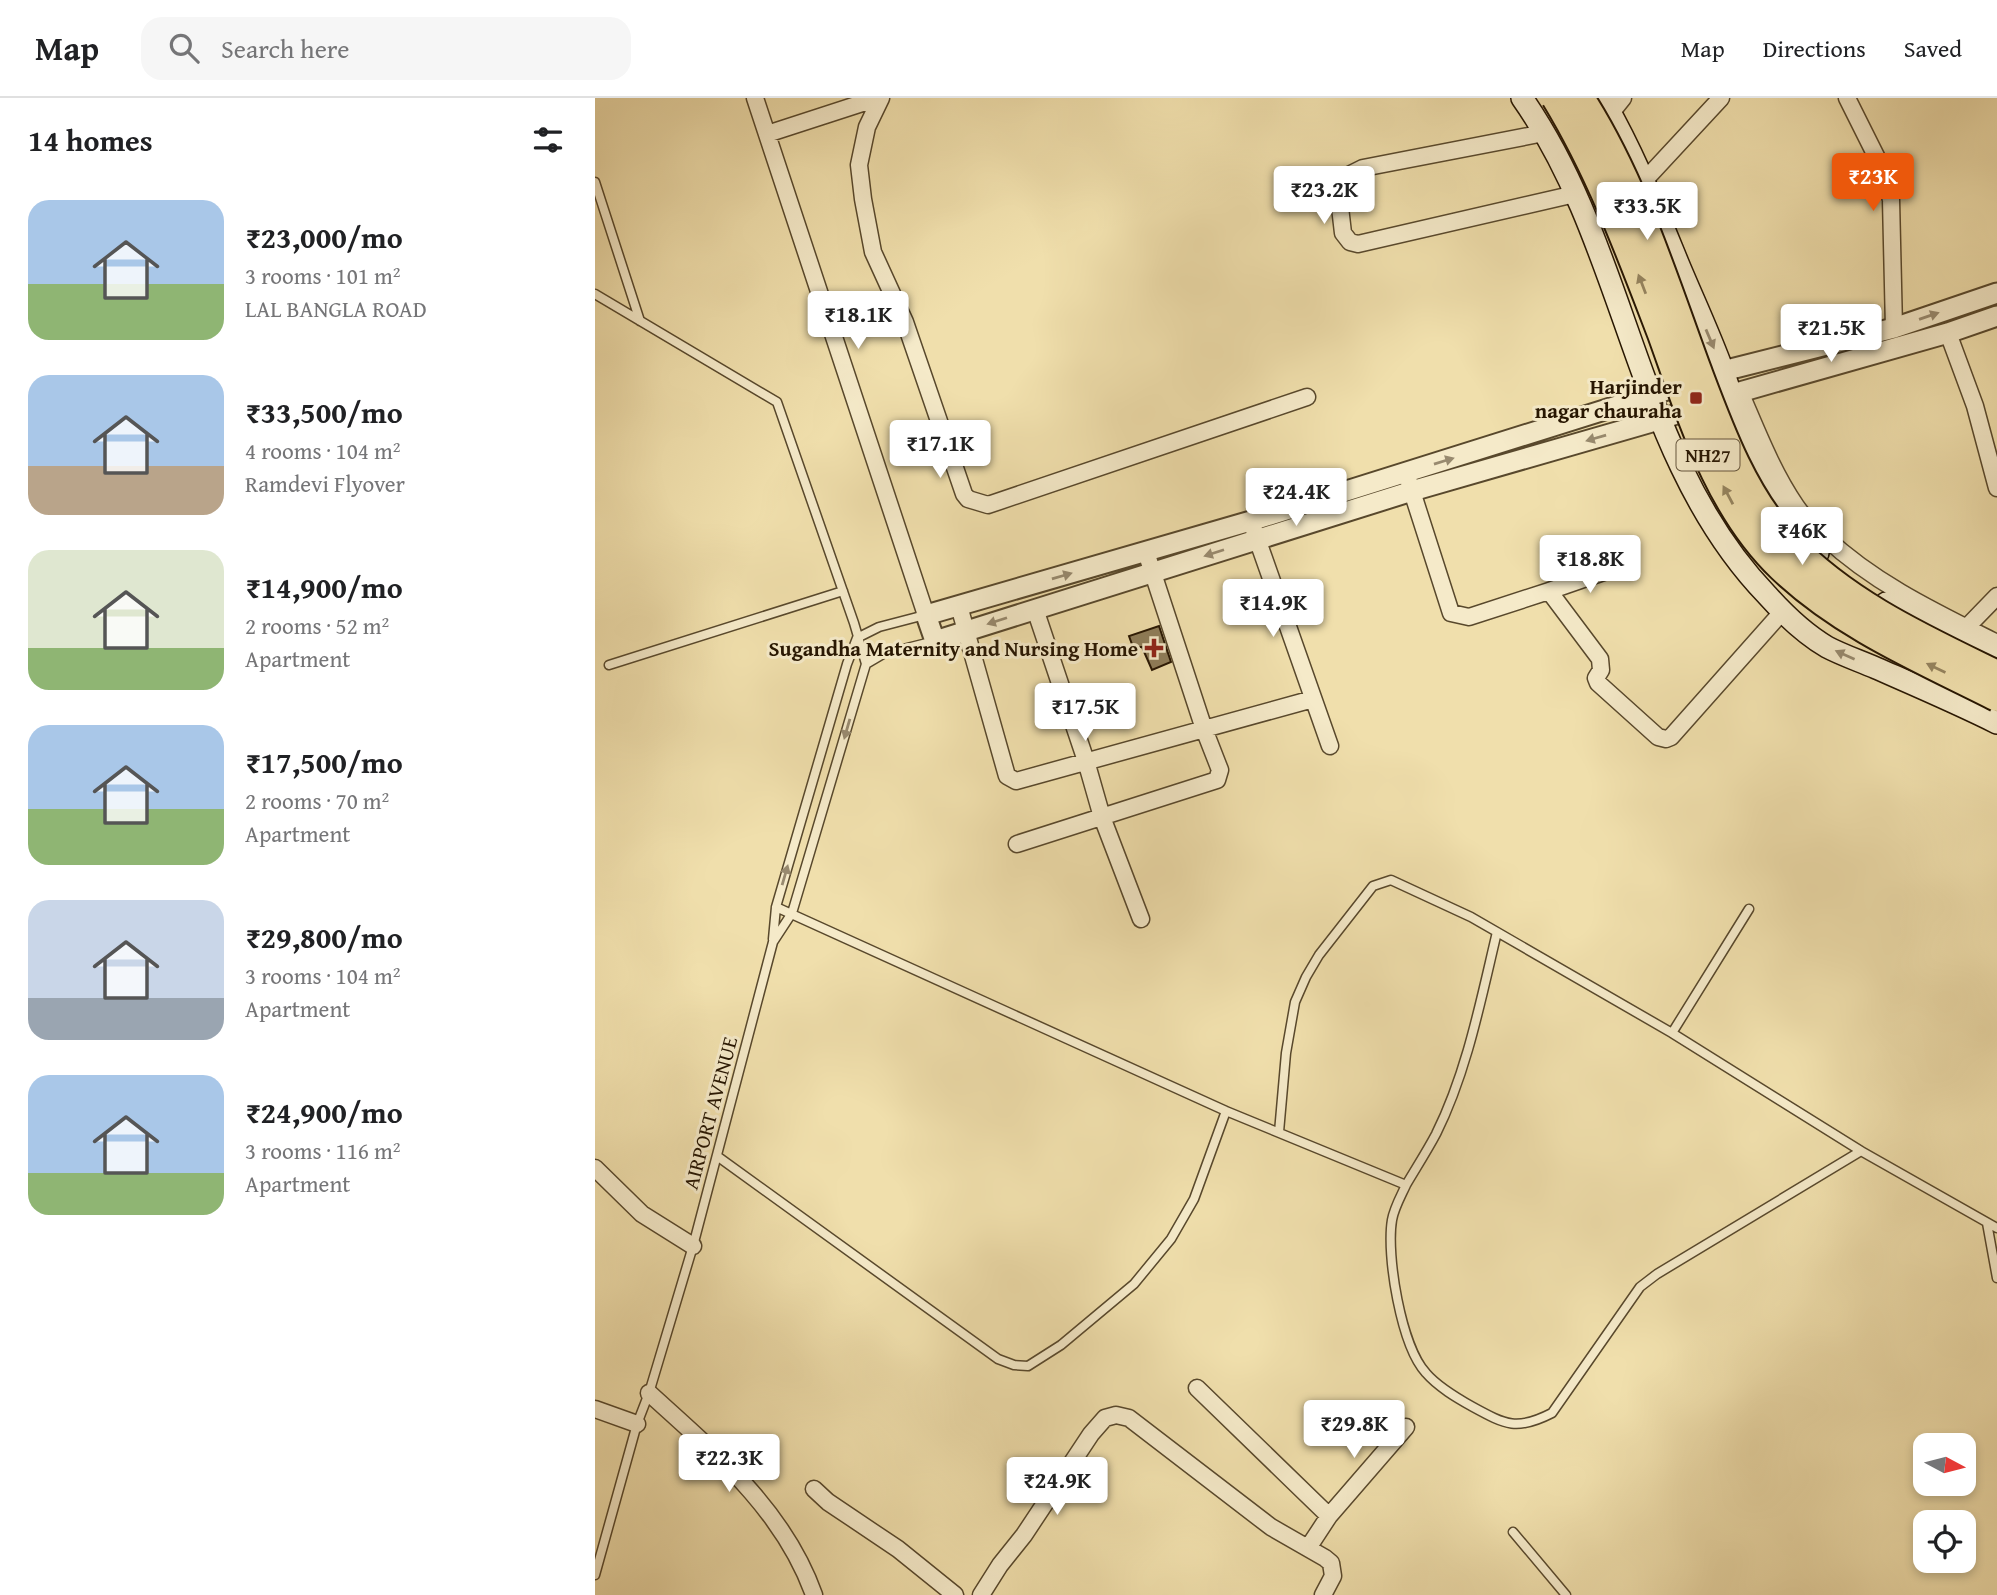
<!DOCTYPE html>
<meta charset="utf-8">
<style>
body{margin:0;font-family:"Gentium Book Plus",serif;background:#f6f6f6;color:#202124;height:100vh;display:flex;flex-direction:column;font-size:26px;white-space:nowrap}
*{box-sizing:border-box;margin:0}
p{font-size:23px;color:#757577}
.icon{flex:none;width:38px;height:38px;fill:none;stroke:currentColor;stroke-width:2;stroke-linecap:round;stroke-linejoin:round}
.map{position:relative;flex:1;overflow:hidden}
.sheet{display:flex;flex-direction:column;background:#fff;width:595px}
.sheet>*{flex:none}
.needle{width:46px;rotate:97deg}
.tools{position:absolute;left:1318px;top:1335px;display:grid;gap:14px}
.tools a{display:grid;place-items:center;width:63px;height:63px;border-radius:14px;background:#fff;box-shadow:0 4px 10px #0003;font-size:35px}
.price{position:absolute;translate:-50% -60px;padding:0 16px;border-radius:7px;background:#fff;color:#222;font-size:23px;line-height:46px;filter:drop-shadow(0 2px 4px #0008)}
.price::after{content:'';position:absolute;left:50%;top:42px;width:21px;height:16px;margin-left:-10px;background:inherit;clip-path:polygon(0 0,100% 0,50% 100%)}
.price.active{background:#ea580c;color:#fff}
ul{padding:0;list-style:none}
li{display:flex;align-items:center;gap:21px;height:175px;padding:0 28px}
li span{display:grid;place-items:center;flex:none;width:196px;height:140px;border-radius:21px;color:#555}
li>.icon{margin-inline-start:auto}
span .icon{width:84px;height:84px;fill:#fffc;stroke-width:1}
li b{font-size:30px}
h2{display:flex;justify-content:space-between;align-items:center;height:84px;padding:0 28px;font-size:30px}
header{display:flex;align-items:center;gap:42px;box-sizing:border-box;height:98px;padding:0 35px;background:#fff;border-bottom:2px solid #e0e0e0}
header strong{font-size:33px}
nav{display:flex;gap:38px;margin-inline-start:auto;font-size:24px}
.search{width:490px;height:63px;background:#f6f6f6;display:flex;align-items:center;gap:18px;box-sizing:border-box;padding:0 24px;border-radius:21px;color:#757577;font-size:26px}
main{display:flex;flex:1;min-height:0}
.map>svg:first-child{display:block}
</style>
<header>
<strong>Map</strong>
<div class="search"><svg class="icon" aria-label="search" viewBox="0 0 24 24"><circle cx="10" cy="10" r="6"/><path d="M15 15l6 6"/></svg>Search here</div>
<nav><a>Map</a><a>Directions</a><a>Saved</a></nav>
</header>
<main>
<section class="sheet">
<h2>14 homes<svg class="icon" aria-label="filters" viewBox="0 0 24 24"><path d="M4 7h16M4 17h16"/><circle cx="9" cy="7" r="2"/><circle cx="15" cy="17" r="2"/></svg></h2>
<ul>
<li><span style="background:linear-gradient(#a9c7e8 60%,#8fb573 0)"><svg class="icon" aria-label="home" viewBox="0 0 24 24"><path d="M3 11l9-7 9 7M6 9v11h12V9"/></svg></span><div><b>₹23,000/mo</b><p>3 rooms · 101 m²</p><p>LAL BANGLA ROAD</p></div></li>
<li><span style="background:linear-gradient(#a9c7e8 65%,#b9a48a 0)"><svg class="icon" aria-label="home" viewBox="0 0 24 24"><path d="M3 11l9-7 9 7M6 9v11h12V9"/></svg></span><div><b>₹33,500/mo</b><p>4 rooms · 104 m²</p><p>Ramdevi Flyover</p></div></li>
<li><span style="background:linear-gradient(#dfe7d0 70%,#8fb573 0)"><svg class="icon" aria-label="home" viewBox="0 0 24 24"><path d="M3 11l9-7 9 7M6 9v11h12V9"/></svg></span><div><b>₹14,900/mo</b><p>2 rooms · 52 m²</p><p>Apartment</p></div></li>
<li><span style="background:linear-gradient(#a9c7e8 60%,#8fb573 0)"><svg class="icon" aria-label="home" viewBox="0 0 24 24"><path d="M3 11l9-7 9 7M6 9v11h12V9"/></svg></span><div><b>₹17,500/mo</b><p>2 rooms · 70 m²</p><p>Apartment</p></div></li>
<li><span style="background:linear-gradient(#c9d6e8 70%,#9aa5b1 0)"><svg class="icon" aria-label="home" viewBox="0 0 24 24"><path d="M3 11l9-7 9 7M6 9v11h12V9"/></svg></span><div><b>₹29,800/mo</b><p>3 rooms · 104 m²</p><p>Apartment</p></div></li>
<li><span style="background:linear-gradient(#a9c7e8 70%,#8fb573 0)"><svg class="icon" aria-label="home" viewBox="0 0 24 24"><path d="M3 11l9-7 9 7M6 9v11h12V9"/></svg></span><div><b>₹24,900/mo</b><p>3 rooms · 116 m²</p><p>Apartment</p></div></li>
</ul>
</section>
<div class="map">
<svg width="1402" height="1497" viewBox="0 0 1402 1497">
<rect width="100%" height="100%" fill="#f0dfac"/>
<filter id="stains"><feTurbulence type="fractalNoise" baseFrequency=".00286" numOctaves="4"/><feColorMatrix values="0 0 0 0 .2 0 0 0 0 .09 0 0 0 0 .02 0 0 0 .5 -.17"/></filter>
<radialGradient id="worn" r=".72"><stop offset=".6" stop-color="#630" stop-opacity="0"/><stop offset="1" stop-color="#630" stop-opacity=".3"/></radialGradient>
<path fill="#8f7e5a" stroke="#261501" stroke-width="2" d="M 564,528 L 576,564 L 557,572 L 547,549 L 538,549 L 534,538 Z"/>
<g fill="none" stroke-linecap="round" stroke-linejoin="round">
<defs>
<path id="service" d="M 0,84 L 45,223
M 0,196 L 182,304 L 259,525 L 271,566
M 271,566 L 288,556 L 340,543
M 14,567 L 248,493
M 181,809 L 631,1013 L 811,1087 C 806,1098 799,1110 797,1122 C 791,1157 806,1248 831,1275 C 843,1289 862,1300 878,1309 C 911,1327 922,1333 957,1315 L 1045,1189 L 1062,1176 L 1266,1053
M 178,841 L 181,809 L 252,566 L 262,540 L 284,529 L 330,517
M 1077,935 L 1154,811
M 684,1034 L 691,955 L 700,904 L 711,879 L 724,857 L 778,788 L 796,782 L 876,819 L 1077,935 L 1266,1053 L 1402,1130
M 122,1058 L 403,1261 L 419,1267 L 433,1268 L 466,1247 L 539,1186 L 576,1141 L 599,1101 L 631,1013
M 811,1087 C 821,1070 832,1053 841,1036 C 872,974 886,901 902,834
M 1392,1125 L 1402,1180
M 918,1434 L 971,1497
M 0,1477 L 42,1326 L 54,1295 L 98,1148 L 178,844 L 197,815 L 271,566"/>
<path id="minor" d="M 160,0 L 331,517
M 286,0 L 272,29 L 264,67 L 268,101 L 278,154 L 310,224 L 369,396 L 373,401 L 393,407 L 712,299
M 1252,0 L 1289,74 L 1296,102 L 1299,230
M 1016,15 L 1028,0
M 949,35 L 768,70 L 746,81 L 743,92 L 748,135 L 755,144 L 763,146 L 980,96
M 172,36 L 283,0
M 1049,83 L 1126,0
M 1353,235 L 1380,308 L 1402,390
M 1145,294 C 1162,333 1177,373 1201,408 C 1209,420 1220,430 1230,439 C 1280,486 1342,515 1402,545
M 814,384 L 856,515 L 874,519 L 954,493 L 1005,561 L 1006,572 L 1001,580 L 1003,585 L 1063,639 L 1071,641 L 1076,639 L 1187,514
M 659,432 L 735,648
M 954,493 L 1026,468
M 364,508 L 412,678 L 421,683 L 718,601
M 440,511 L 491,663 L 507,719 L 546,821
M 1371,530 L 1402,498
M 422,746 L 622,682 L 625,672 L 609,631 L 551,454
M 0,1070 L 47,1116 L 98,1148
M 602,1290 L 734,1418 L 713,1450
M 54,1295 C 119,1354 189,1412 219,1497
M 0,1311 L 42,1326
M 219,1391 L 233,1404 L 303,1451 L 360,1497
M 734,1418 L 811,1329
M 386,1497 L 405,1467 L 429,1437 L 496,1336 L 510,1320 L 521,1317 L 534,1320 L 676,1429 L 730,1460 L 736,1465 L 738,1478 L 728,1497"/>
<path id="tertiary" d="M 1402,195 L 1299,230 L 1128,273 L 1057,297 L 659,422 L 331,517 L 340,543 L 817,393 L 1067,321 L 1145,294 L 1353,235 L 1402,218"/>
<path id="secondary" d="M 927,0 C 1034,152 1040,360 1172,497 C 1189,516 1210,536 1232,549 C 1247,557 1265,563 1281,570 C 1322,588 1362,605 1402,625
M 1007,0 C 1038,53 1060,109 1083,165 C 1098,201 1115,237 1128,273 C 1154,346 1164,400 1223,455
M 1291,505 L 1402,560"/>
</defs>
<use href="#service" stroke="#58482c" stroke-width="11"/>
<use href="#minor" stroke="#58482c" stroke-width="19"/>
<use href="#tertiary" stroke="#58482c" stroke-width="23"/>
<use href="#secondary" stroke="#261501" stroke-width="24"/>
<use href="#service" stroke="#f5eac9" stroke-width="8"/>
<use href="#minor" stroke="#f5eac9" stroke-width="16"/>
<use href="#tertiary" stroke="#f5eac9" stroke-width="19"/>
<use href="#secondary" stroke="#f5eac9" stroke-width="21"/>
<defs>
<path id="trunk-bridge" d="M 960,0 C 1005,74 1035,155 1066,236 C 1095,316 1122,409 1186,470 C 1248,529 1327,562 1402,600
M 986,0 C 1038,81 1068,177 1101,267 C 1124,328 1148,396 1193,444 C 1251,505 1328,540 1402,576"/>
</defs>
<use href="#trunk-bridge" stroke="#261501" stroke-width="30" stroke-linecap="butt"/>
<use href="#trunk-bridge" stroke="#f0dfac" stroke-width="26"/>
</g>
<defs><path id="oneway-solid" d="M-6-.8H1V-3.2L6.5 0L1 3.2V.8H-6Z" transform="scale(1.75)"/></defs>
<g fill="#95845f">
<use href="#oneway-solid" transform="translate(1047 186) rotate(-111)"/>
<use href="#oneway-solid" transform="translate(1133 397) rotate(-118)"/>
<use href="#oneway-solid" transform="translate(1341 570) rotate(-154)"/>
</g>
<g fill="#988a6f">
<use href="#oneway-solid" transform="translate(1334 218) rotate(-19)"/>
<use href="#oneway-solid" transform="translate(1115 241) rotate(67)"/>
<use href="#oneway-solid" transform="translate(1001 340) rotate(164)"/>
<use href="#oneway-solid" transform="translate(849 363) rotate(-17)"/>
<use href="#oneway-solid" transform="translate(619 455) rotate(162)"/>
<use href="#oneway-solid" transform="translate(467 478) rotate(-16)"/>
<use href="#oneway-solid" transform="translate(402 523) rotate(162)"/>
<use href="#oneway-solid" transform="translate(1250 557) rotate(-156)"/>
<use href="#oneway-solid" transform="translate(252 631) rotate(106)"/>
<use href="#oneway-solid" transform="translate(190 777) rotate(-74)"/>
</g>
<g fill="#8f2418" stroke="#f5eac9" stroke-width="2.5">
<rect x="1094" y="293" width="14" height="14" rx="3.5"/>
<path d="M555.5 539.5h7v7h7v7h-7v7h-7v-7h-7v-7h7z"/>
</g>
<g text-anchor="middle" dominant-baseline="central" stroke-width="6" stroke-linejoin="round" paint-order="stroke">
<rect fill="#f5eac9" stroke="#64553d" stroke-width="2" x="1081.5" y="341.5" width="63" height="31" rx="5"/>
<g font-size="19" font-weight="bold" fill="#261501">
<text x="1113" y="357">NH27</text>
</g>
<g font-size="21" font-weight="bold" fill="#261501" stroke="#f5eac9" text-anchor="end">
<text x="1087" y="288">Harjinder<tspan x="1087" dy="24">nagar chauraha</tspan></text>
<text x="543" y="550">Sugandha Maternity and Nursing Home</text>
</g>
<g font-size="21" fill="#261501" stroke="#f5eac9">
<text transform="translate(115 1015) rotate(-75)">AIRPORT AVENUE</text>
</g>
</g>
<rect width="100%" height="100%" filter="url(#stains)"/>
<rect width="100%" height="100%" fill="url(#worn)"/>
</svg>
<div class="tools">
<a><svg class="needle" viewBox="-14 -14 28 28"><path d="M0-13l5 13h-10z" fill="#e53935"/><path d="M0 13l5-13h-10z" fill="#757577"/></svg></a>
<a><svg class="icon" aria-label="locate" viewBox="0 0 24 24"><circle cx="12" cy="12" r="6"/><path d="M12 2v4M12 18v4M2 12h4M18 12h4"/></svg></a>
</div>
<b class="price active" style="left:1278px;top:115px">₹23K</b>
<b class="price" style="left:729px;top:128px">₹23.2K</b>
<b class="price" style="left:1052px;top:144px">₹33.5K</b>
<b class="price" style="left:263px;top:253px">₹18.1K</b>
<b class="price" style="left:1236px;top:266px">₹21.5K</b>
<b class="price" style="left:345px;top:382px">₹17.1K</b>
<b class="price" style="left:701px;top:430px">₹24.4K</b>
<b class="price" style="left:1207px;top:469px">₹46K</b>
<b class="price" style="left:995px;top:497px">₹18.8K</b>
<b class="price" style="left:678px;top:541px">₹14.9K</b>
<b class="price" style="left:490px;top:645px">₹17.5K</b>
<b class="price" style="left:759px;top:1362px">₹29.8K</b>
<b class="price" style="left:134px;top:1396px">₹22.3K</b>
<b class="price" style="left:462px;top:1419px">₹24.9K</b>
</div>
</main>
